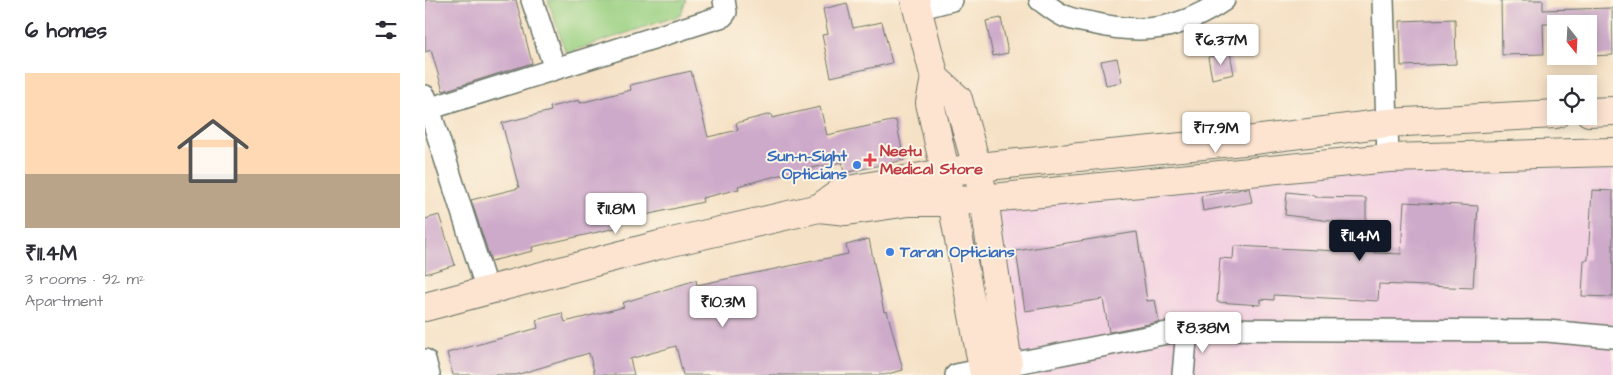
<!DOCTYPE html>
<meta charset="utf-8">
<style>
body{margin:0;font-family:"Architects Daughter",sans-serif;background:#f7f7f7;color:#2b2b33;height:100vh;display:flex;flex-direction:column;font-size:19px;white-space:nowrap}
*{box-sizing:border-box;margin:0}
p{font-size:16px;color:#7c7c81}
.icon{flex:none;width:28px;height:28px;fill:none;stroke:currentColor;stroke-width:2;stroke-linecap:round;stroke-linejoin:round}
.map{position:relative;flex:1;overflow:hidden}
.panel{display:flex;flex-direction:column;background:#fff;width:425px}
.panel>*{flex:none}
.needle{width:32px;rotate:162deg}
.tools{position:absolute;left:1122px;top:15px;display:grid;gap:10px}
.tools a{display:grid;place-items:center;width:50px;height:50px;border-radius:0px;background:#fff;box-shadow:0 2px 12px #0003;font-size:25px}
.price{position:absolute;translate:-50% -42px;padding:0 11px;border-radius:5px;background:#fff;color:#222;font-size:16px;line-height:32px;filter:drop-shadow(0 1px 2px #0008)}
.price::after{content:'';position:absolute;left:50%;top:30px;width:15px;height:11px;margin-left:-8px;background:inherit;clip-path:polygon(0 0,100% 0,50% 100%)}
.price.current{background:#111827;color:#fff}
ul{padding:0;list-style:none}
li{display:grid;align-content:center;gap:10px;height:265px;padding:0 25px}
li span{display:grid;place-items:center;height:155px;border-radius:0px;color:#555}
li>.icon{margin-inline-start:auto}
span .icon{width:90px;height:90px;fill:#fffc;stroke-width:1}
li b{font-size:21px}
h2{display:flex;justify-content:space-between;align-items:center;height:60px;padding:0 25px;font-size:21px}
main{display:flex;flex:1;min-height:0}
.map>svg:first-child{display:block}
</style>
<main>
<section class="panel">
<h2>6 homes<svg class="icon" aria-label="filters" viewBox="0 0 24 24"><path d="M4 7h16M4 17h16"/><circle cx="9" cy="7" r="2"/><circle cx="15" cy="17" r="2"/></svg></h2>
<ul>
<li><span style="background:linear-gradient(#ffd9b3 65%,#b9a48a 0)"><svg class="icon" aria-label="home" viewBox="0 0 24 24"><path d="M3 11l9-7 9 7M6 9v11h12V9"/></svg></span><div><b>₹11.4M</b><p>3 rooms · 92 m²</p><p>Apartment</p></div></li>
</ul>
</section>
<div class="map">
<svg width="1188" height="375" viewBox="0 0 1188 375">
<rect width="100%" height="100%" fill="#fcf5e5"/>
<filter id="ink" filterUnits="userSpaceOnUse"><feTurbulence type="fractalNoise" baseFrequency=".02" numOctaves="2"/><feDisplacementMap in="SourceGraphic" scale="10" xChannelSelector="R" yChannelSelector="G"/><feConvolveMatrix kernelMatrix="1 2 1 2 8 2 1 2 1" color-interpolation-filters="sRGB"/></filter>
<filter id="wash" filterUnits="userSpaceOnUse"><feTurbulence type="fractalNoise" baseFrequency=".0096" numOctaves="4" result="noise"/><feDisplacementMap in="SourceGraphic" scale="20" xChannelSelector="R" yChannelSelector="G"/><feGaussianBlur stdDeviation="1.12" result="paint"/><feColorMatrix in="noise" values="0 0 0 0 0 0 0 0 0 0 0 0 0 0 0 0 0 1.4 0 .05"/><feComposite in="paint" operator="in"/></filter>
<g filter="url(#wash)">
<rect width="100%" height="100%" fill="#f5e1c5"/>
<path fill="#f2cfe1" d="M 971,153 L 1188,161 L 1188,375 L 579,375 L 547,210 Z"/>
<path fill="#99d081" stroke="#5c865a" d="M 123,0 L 261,0 L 256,15 L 141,53 Z"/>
<g id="blocks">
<path fill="#ceaaca" d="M 0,0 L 91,0 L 107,63 L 18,91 L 6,50 L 0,52 Z
M 1076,0 L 1118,0 L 1118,10 L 1187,8 L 1188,55 L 1164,56 L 1164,24 L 1118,24 L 1119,54 L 1077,55 Z
M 422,3 L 428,28 L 457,22 L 467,63 L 406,77 L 397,35 L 403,34 L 398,9 Z
M 576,18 L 583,53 L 568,56 L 561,21 Z
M 1030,19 L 1031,64 L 976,66 L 975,21 Z
M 805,53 L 809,74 L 787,79 L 783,57 Z
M 692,58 L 697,82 L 681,85 L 676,61 Z
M 266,71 L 283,137 L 313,130 L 311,123 L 346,114 L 347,118 L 395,107 L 402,135 L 471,120 L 479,160 L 419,173 L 417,162 L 366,172 L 313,186 L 314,189 L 277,198 L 278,202 L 194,221 L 195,227 L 107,247 L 108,251 L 66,261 L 46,200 L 94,188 L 77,123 L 126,111 L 125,107 L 155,100 L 155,103 L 206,90 L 205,85 Z
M 824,188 L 827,202 L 778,211 L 776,196 Z
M 1167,190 L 1188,191 L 1188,297 L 1157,296 L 1159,260 L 1163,260 Z
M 862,192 L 889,195 L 889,197 L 941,198 L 941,223 L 913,222 L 860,215 Z
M 979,202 L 1053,206 L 1048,288 L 954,284 L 953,301 L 849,295 L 849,300 L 836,299 L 836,305 L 792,302 L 795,258 L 808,259 L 809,246 L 976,254 Z
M 14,215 L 30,265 L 0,274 L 0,219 Z
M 712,232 L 722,301 L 730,300 L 734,322 L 684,332 L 678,299 L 600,311 L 591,251 Z
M 444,239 L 459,312 L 462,311 L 478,370 L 459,375 L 258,375 L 251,346 L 205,359 L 209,375 L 170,375 L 164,353 L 91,375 L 28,375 L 22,353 L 113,328 L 111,320 L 137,313 L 140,322 L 199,307 L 197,303 L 271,280 L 272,285 L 423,254 L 421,245 Z"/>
</g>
</g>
<g filter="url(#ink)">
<use href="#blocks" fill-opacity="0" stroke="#6a7667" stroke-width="1"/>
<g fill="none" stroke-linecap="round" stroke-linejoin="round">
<defs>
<path id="street" d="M 107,0 L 130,69
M 615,0 C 622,5 629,11 637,15 C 645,20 658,21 667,23 C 718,35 755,30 799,0
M 958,0 L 963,158
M 492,9 L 527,0
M 0,96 L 62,290
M 0,110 L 298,16 L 301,12 L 299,0
M 0,360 L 4,375
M 531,375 L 762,329 L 1122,331 L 1188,337
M 758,375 L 762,329"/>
<path id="secondary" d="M 490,0 L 510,78 L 505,103 L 527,202 L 558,369 L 561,375
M 510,78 L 533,99 L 552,167 L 559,199 L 583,364 L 581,375
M 1164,112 L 1188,111
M 394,208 L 418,191 L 552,167 L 829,140 L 962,123 L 1131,114
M 0,307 L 234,245 L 394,208 L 422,211 L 484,202 L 527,202 L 963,158 L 1188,152"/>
</defs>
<use href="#street" stroke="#6a7667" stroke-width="24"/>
<use href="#secondary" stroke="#6a7667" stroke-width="30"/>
<use href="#street" stroke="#fff" stroke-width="21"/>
<use href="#secondary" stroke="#fde4d1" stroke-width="28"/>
</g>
</g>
<path fill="#e0444e" stroke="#fcf5e5" stroke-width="2" d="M442.5 152.5h5v5h5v5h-5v5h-5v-5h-5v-5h5z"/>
<g fill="#3f7fe0" stroke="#fcf5e5" stroke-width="2">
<circle cx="432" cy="165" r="5"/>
<circle cx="465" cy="252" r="5"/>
</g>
<g text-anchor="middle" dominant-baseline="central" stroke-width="4" stroke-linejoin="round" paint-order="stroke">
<g font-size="16" font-weight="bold" fill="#be3a42" stroke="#fcf5e5" text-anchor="start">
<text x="455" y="151">Neetu<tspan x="455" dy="18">Medical Store</tspan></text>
</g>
<g font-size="16" font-weight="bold" fill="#366cbe" stroke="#fcf5e5" text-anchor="end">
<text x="422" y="156">Sun-n-Sight<tspan x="422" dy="18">Opticians</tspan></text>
<text x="475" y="252" text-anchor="start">Taran Opticians</text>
</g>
</g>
</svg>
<div class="tools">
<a><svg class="needle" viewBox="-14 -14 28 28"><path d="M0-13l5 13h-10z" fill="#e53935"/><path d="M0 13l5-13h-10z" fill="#7c7c81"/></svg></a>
<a><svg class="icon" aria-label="locate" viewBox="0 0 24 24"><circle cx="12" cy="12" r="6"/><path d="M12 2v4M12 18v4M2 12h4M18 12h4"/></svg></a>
</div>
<b class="price" style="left:796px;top:66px">₹6.37M</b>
<b class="price" style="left:791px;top:154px">₹17.9M</b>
<b class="price" style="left:191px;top:235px">₹11.8M</b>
<b class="price current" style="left:935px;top:262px">₹11.4M</b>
<b class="price" style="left:298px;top:328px">₹10.3M</b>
<b class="price" style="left:778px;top:354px">₹8.38M</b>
</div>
</main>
